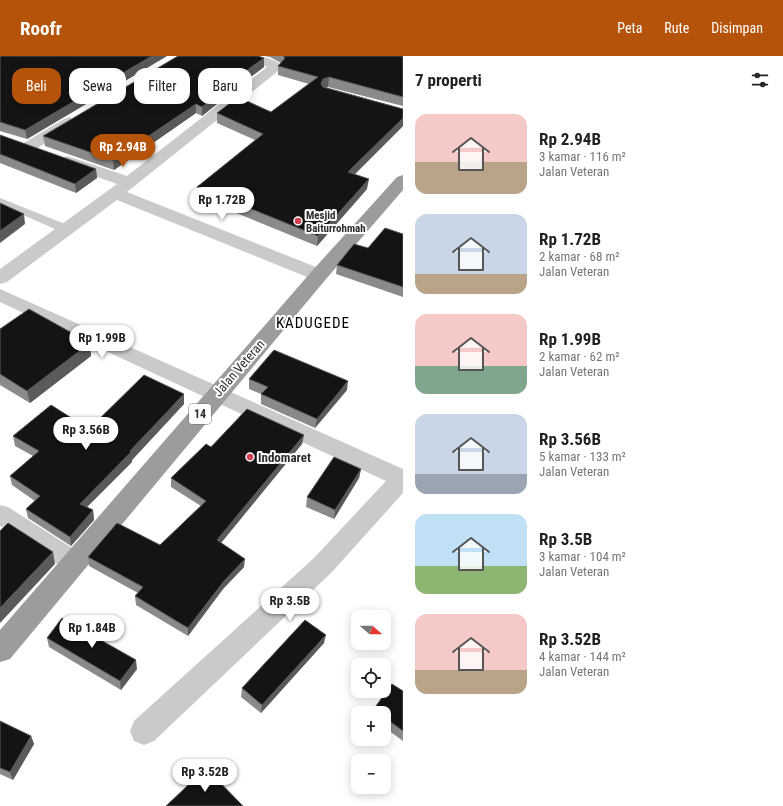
<!DOCTYPE html>
<html lang="id">
<meta charset="utf-8">
<style>
body{margin:0;font-family:"Roboto Condensed",sans-serif;background:#f2f2f2;color:#222;height:100vh;display:flex;flex-direction:column;font-size:15px;white-space:nowrap}
*{box-sizing:border-box;margin:0}
p{font-size:13px;color:#767676}
.icon{flex:none;width:22px;height:22px;fill:none;stroke:currentColor;stroke-width:2;stroke-linecap:round;stroke-linejoin:round}
.map{position:relative;flex:1;overflow:hidden}
.panel{display:flex;flex-direction:column;background:#fff;width:380px}
.panel>*{flex:none}
.top-card{position:absolute;left:12px;top:12px;width:331px;height:36px;display:flex;gap:8px}
.needle{width:26px;rotate:110deg}
.fabs{position:absolute;left:351px;top:554px;display:grid;gap:8px}
.fabs a{display:grid;place-items:center;width:40px;height:40px;border-radius:8px;background:#fff;box-shadow:0 2px 10px #0003;font-size:20px}
.price{position:absolute;translate:-50% -34px;padding:0 9px;border-radius:14px;background:#fff;color:#222;font-size:13px;line-height:26px;filter:drop-shadow(0 1px 2px #0008)}
.price::after{content:'';position:absolute;left:50%;top:24px;width:12px;height:9px;margin-left:-6px;background:inherit;clip-path:polygon(0 0,100% 0,50% 100%)}
.price.selected{background:#b45309;color:#fff}
ul{padding:0;list-style:none}
li{display:flex;align-items:center;gap:12px;height:100px;padding:0 12px}
li span{display:grid;place-items:center;flex:none;width:112px;height:80px;border-radius:12px;color:#555}
li>.icon{margin-inline-start:auto}
span .icon{width:48px;height:48px;fill:#fffc;stroke-width:1}
li b{font-size:17px}
h2{display:flex;justify-content:space-between;align-items:center;height:48px;padding:0 12px;font-size:17px}
.tag{padding:0 14px;border-radius:12px;background:#fff;box-shadow:0 2px 10px #0003;font-size:14px;line-height:36px}
.tag.selected{background:#b45309;color:#fff}
header{display:flex;align-items:center;gap:24px;box-sizing:border-box;height:56px;padding:0 20px;background:#b45309;color:#fff}
header strong{font-size:19px}
nav{display:flex;gap:22px;margin-inline-start:auto;font-size:14px}
main{display:flex;flex:1;min-height:0}
.map>svg:first-child{display:block}
</style>
<header>
<strong>Roofr</strong>
<nav><a>Peta</a><a>Rute</a><a>Disimpan</a></nav>
</header>
<main>
<div class="map">
<svg width="403" height="750" viewBox="0 0 403 750">
<rect width="100%" height="100%" fill="#fff"/>
<g fill="none" stroke-linecap="round" stroke-linejoin="round">
<path fill="#cacaca" fill-rule="evenodd" d="M 0,142 L 70,170 L 72,173 L 70,176 L 62,176 L 0,149 Z"/>
<path fill="#cacaca" fill-rule="evenodd" d="M 243,0 C 256,0 274,0 283,11 L 127,136 L 326,215 L 328,219 L 326,223 L 319,225 L 312,223 L 117,144 L 7,226 L 0,228 L 0,213 L 117,128 L 61,108 L 59,105 L 61,102 L 67,100 L 127,120 L 267,11 L 245,3 Z
M 69,61 L 74,63 L 77,66 L 74,69 L 34,94 L 28,96 L 22,94 L 20,91 L 22,88 L 64,63 Z
M 0,233 L 403,413 L 403,437 L 332,516 L 154,685 L 144,689 L 134,685 L 130,675 L 134,665 L 314,502 L 386,425 L 0,246 Z
M 0,449 L 8,451 L 83,499 L 86,506 L 83,513 L 74,516 L 65,513 L 0,470 Z"/>
<path fill="#9c9c9c" fill-rule="evenodd" d="M 403,119 L 403,134 L 326,223 L 10,603 L 0,606 L 0,574 L 312,215 L 397,121 Z"/>
</g>
<path fill="#8a8a8a" d="M 0,0 L 167,0 L 27,83 L 0,75 Z
M 264,0 L 403,0 L 403,50 L 328,31 L 325,31 L 403,53 L 403,70 L 355,118 L 367,133 L 317,190 L 197,141 L 197,131 L 255,84 L 217,67 L 217,57 L 271,56 L 309,28 L 278,19 L 278,10 L 281,7 L 270,1 Z
M 264,11 L 222,42 L 222,44 L 202,60 L 196,57 L 114,114 L 45,90 L 43,80 Z
M 0,79 L 96,113 L 97,122 L 76,137 L 0,107 Z
M 403,178 L 403,241 L 336,218 L 337,209 Z
M 0,273 L 90,287 L 91,300 L 30,347 L 0,329 Z
M 249,323 L 347,334 L 315,372 L 261,348 L 261,338 L 249,333 Z
M 184,348 L 132,404 L 132,406 L 87,451 L 93,454 L 94,464 L 71,490 L 28,462 L 26,453 L 35,445 L 12,429 L 10,420 L 33,400 L 15,390 L 13,380 L 89,373 Z
M 304,379 L 302,388 L 221,487 L 244,511 L 223,533 L 188,580 L 136,549 L 135,540 L 138,537 L 89,510 L 88,501 L 160,489 L 201,450 L 171,431 L 171,422 L 211,391 Z
M 361,413 L 359,422 L 334,463 L 306,451 L 307,441 Z
M 47,582 L 137,613 L 121,634 L 49,591 Z
M 324,587 L 261,657 L 241,641 L 242,632 Z
M 403,635 L 403,685 L 384,671 L 384,657 L 372,657 L 373,654 Z
M 0,665 L 31,680 L 34,688 L 13,724 L 0,718 Z"/>
<path fill="#5a5a5a" d="M 152,0 L 167,0 L 27,83 L 25,74 Z
M 264,2 L 264,11 L 222,42 L 222,44 L 202,60 L 202,51 L 220,34 Z
M 329,21 L 328,31 L 322,32 L 321,28 L 323,23 Z
M 196,48 L 196,57 L 114,114 L 113,104 Z
M 403,62 L 403,70 L 347,126 L 348,116 Z
M 96,113 L 97,122 L 76,137 L 75,128 Z
M 369,123 L 367,133 L 317,190 L 318,180 Z
M 24,158 L 25,168 L 0,187 L 0,175 Z
M 90,287 L 91,300 L 30,347 L 27,335 Z
M 348,325 L 347,334 L 315,372 L 317,363 Z
M 184,338 L 184,348 L 132,404 L 132,406 L 81,457 L 80,448 Z
M 304,379 L 302,388 L 216,493 L 217,484 Z
M 361,413 L 359,422 L 334,463 L 335,454 Z
M 93,454 L 94,464 L 71,490 L 70,481 Z
M 53,496 L 55,508 L 0,567 L 0,552 Z
M 245,503 L 244,511 L 223,533 L 188,580 L 188,572 L 224,525 Z
M 326,579 L 324,587 L 261,657 L 262,649 Z
M 136,604 L 137,613 L 121,634 L 120,625 Z
M 31,680 L 34,688 L 13,724 L 10,716 Z"/>
<path fill="#141414" stroke="#5a5a5a" d="M 0,0 L 152,0 L 25,74 L 0,66 Z
M 178,0 L 258,0 L 264,2 L 220,34 L 222,35 L 202,51 L 196,48 L 113,104 L 43,80 Z
M 283,0 L 403,0 L 403,41 L 329,21 L 323,23 L 321,28 L 323,31 L 403,53 L 403,62 L 348,116 L 369,123 L 318,180 L 197,131 L 263,78 L 217,57 L 238,41 L 271,56 L 318,21 L 278,10 L 285,2 Z
M 0,79 L 96,113 L 75,128 L 0,98 Z
M 0,147 L 24,158 L 0,175 Z
M 385,172 L 403,178 L 403,231 L 337,209 L 354,188 L 368,192 Z
M 29,253 L 90,287 L 27,335 L 0,318 L 0,273 Z
M 274,294 L 348,325 L 317,363 L 261,338 L 268,331 L 249,323 Z
M 144,319 L 184,338 L 130,395 L 131,396 L 80,448 L 93,454 L 70,481 L 26,453 L 40,440 L 10,420 L 39,395 L 13,380 L 51,349 L 89,373 Z
M 247,353 L 304,379 L 217,484 L 245,503 L 224,525 L 188,572 L 135,540 L 143,531 L 88,501 L 117,467 L 160,489 L 206,445 L 171,422 L 206,388 L 211,391 Z
M 334,401 L 361,413 L 335,454 L 307,441 Z
M 8,467 L 53,496 L 0,552 L 0,475 Z
M 62,562 L 136,604 L 120,625 L 47,582 Z
M 305,564 L 326,579 L 262,649 L 242,632 Z
M 392,628 L 403,635 L 403,675 L 384,661 L 384,657 L 378,657 L 373,654 Z
M 0,665 L 31,680 L 10,716 L 0,712 Z
M 206,712 L 243,750 L 166,750 Z"/>
<g fill="#d34050" stroke="#fff" stroke-width="1.5">
<circle cx="298" cy="165" r="4"/>
<circle cx="250" cy="401" r="4"/>
</g>
<g text-anchor="middle" dominant-baseline="central" stroke-width="4" stroke-linejoin="round" paint-order="stroke">
<g font-size="11" font-weight="bold" fill="#2d2d2d" stroke="#fff" text-anchor="start">
<text x="306" y="159">Mesjid<tspan x="306" dy="13">Baiturrohmah</tspan></text>
</g>
<rect fill="#fff" stroke="#6c6c6c" stroke-width="1" x="189" y="348" width="22" height="20" rx="3"/>
<g font-size="12" font-weight="bold" fill="#2d2d2d">
<text x="200" y="358">14</text>
</g>
<g font-size="13" fill="#2d2d2d" stroke="#fff">
<text transform="translate(239 312) rotate(-49)">Jalan Veteran</text>
</g>
<g font-size="13" font-weight="bold" fill="#2d2d2d" stroke="#fff" text-anchor="start">
<text x="258" y="401">Indomaret</text>
</g>
<g font-size="15" letter-spacing="1" fill="#000" stroke="#fff">
<text x="313" y="267">KADUGEDE</text>
</g>
</g>
</svg>
<div class="fabs">
<a><svg class="needle" viewBox="-14 -14 28 28"><path d="M0-13l5 13h-10z" fill="#e53935"/><path d="M0 13l5-13h-10z" fill="#767676"/></svg></a>
<a><svg class="icon" aria-label="locate" viewBox="0 0 24 24"><circle cx="12" cy="12" r="6"/><path d="M12 2v4M12 18v4M2 12h4M18 12h4"/></svg></a>
<a>+</a>
<a>−</a>
</div>
<b class="price selected" style="left:123px;top:112px">Rp 2.94B</b>
<b class="price" style="left:222px;top:165px">Rp 1.72B</b>
<b class="price" style="left:102px;top:303px">Rp 1.99B</b>
<b class="price" style="left:86px;top:395px">Rp 3.56B</b>
<b class="price" style="left:290px;top:566px">Rp 3.5B</b>
<b class="price" style="left:92px;top:593px">Rp 1.84B</b>
<b class="price" style="left:205px;top:737px">Rp 3.52B</b>
<div class="top-card">
<a class="tag selected">Beli</a>
<a class="tag">Sewa</a>
<a class="tag">Filter</a>
<a class="tag">Baru</a>
</div>
</div>
<section class="panel">
<h2>7 properti<svg class="icon" aria-label="filters" viewBox="0 0 24 24"><path d="M4 7h16M4 17h16"/><circle cx="9" cy="7" r="2"/><circle cx="15" cy="17" r="2"/></svg></h2>
<ul>
<li><span style="background:linear-gradient(#f6c9c9 60%,#b9a48a 0)"><svg class="icon" aria-label="home" viewBox="0 0 24 24"><path d="M3 11l9-7 9 7M6 9v11h12V9"/></svg></span><div><b>Rp 2.94B</b><p>3 kamar · 116 m²</p><p>Jalan Veteran</p></div></li>
<li><span style="background:linear-gradient(#c9d6e8 75%,#b9a48a 0)"><svg class="icon" aria-label="home" viewBox="0 0 24 24"><path d="M3 11l9-7 9 7M6 9v11h12V9"/></svg></span><div><b>Rp 1.72B</b><p>2 kamar · 68 m²</p><p>Jalan Veteran</p></div></li>
<li><span style="background:linear-gradient(#f6c9c9 65%,#7fa58c 0)"><svg class="icon" aria-label="home" viewBox="0 0 24 24"><path d="M3 11l9-7 9 7M6 9v11h12V9"/></svg></span><div><b>Rp 1.99B</b><p>2 kamar · 62 m²</p><p>Jalan Veteran</p></div></li>
<li><span style="background:linear-gradient(#c9d6e8 75%,#9aa5b1 0)"><svg class="icon" aria-label="home" viewBox="0 0 24 24"><path d="M3 11l9-7 9 7M6 9v11h12V9"/></svg></span><div><b>Rp 3.56B</b><p>5 kamar · 133 m²</p><p>Jalan Veteran</p></div></li>
<li><span style="background:linear-gradient(#bfe0f5 65%,#8fb573 0)"><svg class="icon" aria-label="home" viewBox="0 0 24 24"><path d="M3 11l9-7 9 7M6 9v11h12V9"/></svg></span><div><b>Rp 3.5B</b><p>3 kamar · 104 m²</p><p>Jalan Veteran</p></div></li>
<li><span style="background:linear-gradient(#f6c9c9 70%,#b9a48a 0)"><svg class="icon" aria-label="home" viewBox="0 0 24 24"><path d="M3 11l9-7 9 7M6 9v11h12V9"/></svg></span><div><b>Rp 3.52B</b><p>4 kamar · 144 m²</p><p>Jalan Veteran</p></div></li>
</ul>
</section>
</main>
